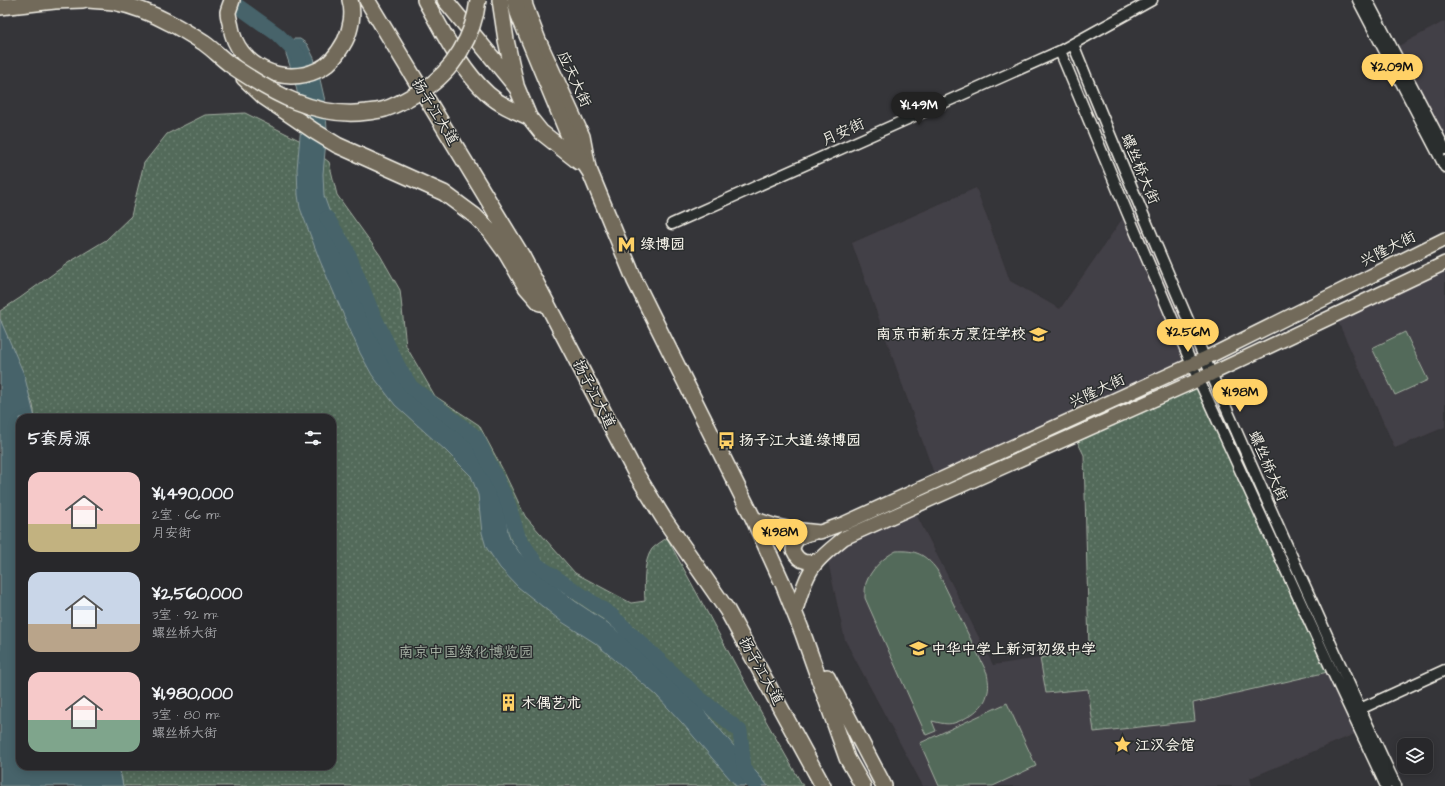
<!DOCTYPE html>
<html lang="zh">
<meta charset="utf-8">
<style>
body{margin:0;font-family:"Architects Daughter","LXGW WenKai TC",sans-serif;background:#343437;color:#f1f3f6;height:100vh;display:flex;flex-direction:column;font-size:15px;white-space:nowrap}
*{box-sizing:border-box;margin:0}
p{font-size:13px;color:#a5a6a9}
.icon{flex:none;width:22px;height:22px;fill:none;stroke:currentColor;stroke-width:2;stroke-linecap:round;stroke-linejoin:round}
.map{position:relative;flex:1;overflow:hidden}
.details{position:absolute;left:16px;top:414px;width:320px;height:356px;display:flex;flex-direction:column;background:#28282b;border-radius:12px;box-shadow:0 2px 10px #0003,0 0 0 1px #444447}
.details>*{flex:none}
.fabs{position:absolute;left:1397px;top:738px;display:grid;gap:8px}
.fabs a{display:grid;place-items:center;width:36px;height:36px;border-radius:8px;background:#28282b;box-shadow:0 2px 10px #0003,0 0 0 1px #444447;font-size:20px}
.price{position:absolute;translate:-50% -34px;padding:0 9px;border-radius:14px;background:#ffd166;color:#111;font-size:13px;line-height:26px;filter:drop-shadow(0 1px 2px #0008)}
.price::after{content:'';position:absolute;left:50%;top:24px;width:12px;height:9px;margin-left:-6px;background:inherit;clip-path:polygon(0 0,100% 0,50% 100%)}
.price.selected{background:#222;color:#fff}
ul{padding:0;list-style:none}
li{display:flex;align-items:center;gap:12px;height:100px;padding:0 12px}
li span{display:grid;place-items:center;flex:none;width:112px;height:80px;border-radius:12px;color:#555}
li>.icon{margin-inline-start:auto}
span .icon{width:48px;height:48px;fill:#fffc;stroke-width:1}
li b{font-size:17px}
h2{display:flex;justify-content:space-between;align-items:center;height:48px;padding:0 12px;font-size:17px}
.map>svg:first-child{display:block}
</style>
<div class="map">
<svg width="1445" height="786" viewBox="0 0 1445 786">
<defs>
<pattern id="green-dots" width="8" height="8" patternUnits="userSpaceOnUse"><rect width="8" height="8" fill="#526b5a"/><path d="M2 2h.1M6 6h.1" fill="none" stroke="#6c8172" stroke-width="1.8" stroke-linecap="round"/></pattern>
</defs>
<rect width="100%" height="100%" fill="#353539"/>
<filter id="ink" filterUnits="userSpaceOnUse"><feTurbulence type="fractalNoise" baseFrequency=".025" numOctaves="2"/><feDisplacementMap in="SourceGraphic" scale="8" xChannelSelector="R" yChannelSelector="G"/><feConvolveMatrix kernelMatrix="1 2 1 2 8 2 1 2 1" color-interpolation-filters="sRGB"/></filter>
<g filter="url(#ink)">
<path fill="#433f46" d="M 1445,21 L 1445,149 L 1393,49 Z
M 976,188 L 1010,281 L 1060,309 L 1127,212 L 1139,207 L 1204,359 L 937,482 L 852,243 Z
M 1445,263 L 1445,427 L 1395,448 L 1335,315 Z
M 913,508 L 993,665 L 1040,658 L 1046,693 L 1088,689 L 1195,721 L 1192,703 L 1342,668 L 1369,728 L 1250,778 L 1252,786 L 923,786 L 845,640 L 826,552 Z"/>
<path fill="url(#green-dots)" stroke="#a3aea1" d="M 245,113 L 303,142 L 329,162 L 337,195 L 380,255 L 400,290 L 406,346 L 435,396 L 479,425 L 503,470 L 525,516 L 575,573 L 631,603 L 645,601 C 644,587 643,561 652,549 C 656,545 662,541 667,538 L 761,712 L 803,786 L 123,786 L 119,766 L 332,766 L 332,418 L 35,418 L 33,405 L 0,319 L 0,311 L 20,298 L 68,263 L 106,240 L 131,216 L 144,163 L 167,134 L 205,115 Z
M 1199,379 L 1332,671 L 1193,703 L 1195,721 L 1094,732 L 1088,689 L 1046,693 L 1040,658 L 1089,650 L 1084,455 L 1074,435 Z"/>
<path fill="#526b5a" stroke="#a3aea1" d="M 1405,332 L 1428,380 L 1395,395 L 1372,348 Z
M 896,551 C 916,550 925,554 937,570 L 987,673 C 988,680 990,687 987,695 C 984,708 967,719 954,723 C 947,725 940,723 932,721 L 936,731 L 926,735 L 865,598 C 865,594 865,587 866,583 C 871,569 884,557 896,551 Z
M 1007,703 L 1036,766 L 993,786 L 939,786 L 920,743 Z"/>
<path fill="#46636a" stroke="#8c9c9c" d="M 293,39 L 300,39 L 307,44 L 314,58 L 319,75 L 325,101 L 327,129 L 323,174 L 324,196 L 345,255 L 383,344 L 414,389 L 486,454 L 494,467 L 504,493 L 508,532 L 510,539 L 520,553 L 535,569 L 575,601 L 608,623 L 673,677 L 701,707 L 768,786 L 736,786 L 682,723 L 656,695 L 595,643 L 562,622 L 518,587 L 500,568 L 486,547 L 482,533 L 478,495 L 471,476 L 445,450 L 395,405 L 372,375 L 360,353 L 320,261 L 300,208 L 298,195 L 297,169 L 301,125 L 299,100 L 294,78 L 286,54 L 286,44 Z
M 0,319 L 24,374 L 35,418 L 20,418 L 20,766 L 119,766 L 123,786 L 0,786 Z"/>
<g fill="none" stroke-linecap="round" stroke-linejoin="round">
<path stroke="#46636a" stroke-width="15" d="M 235,4 L 277,34 L 298,55 L 299,59
M 327,218 L 346,248 L 372,312 L 398,366 L 411,387 L 477,438 L 508,503 L 518,536 L 537,565 L 611,615 L 697,696 L 740,731 L 744,768 L 755,786"/>
<defs>
<path id="minor" d="M 1358,0 L 1445,167
M 1367,0 L 1445,149
M 1073,44 C 1138,205 1206,364 1277,523 C 1316,611 1355,699 1396,786
M 1060,51 L 1127,212 L 1192,365 L 1332,671 L 1386,786
M 672,224 L 1060,51 L 1152,0
M 1360,709 L 1445,670"/>
<path id="major" d="M 525,0 L 526,6 L 539,40 L 583,136 L 589,168
M 753,518 L 773,525 L 792,529 L 820,532 L 845,523 L 1204,359 L 1445,239
M 813,533 C 802,535 794,539 793,550 C 799,564 809,564 821,558
M 795,613 C 800,598 804,579 814,566 C 822,555 833,547 844,538 L 1211,374 L 1445,263"/>
<path id="highway" d="M 232,0 C 231,4 229,8 228,12 C 228,16 230,22 231,27 C 237,66 283,87 318,70 C 330,65 339,52 345,41 C 351,29 354,13 350,0
M 367,0 L 522,256 L 635,472 L 664,519 L 727,610 L 823,786
M 425,0 C 443,32 461,70 488,94 C 500,105 515,111 529,117
M 445,0 L 517,88 L 529,117 L 541,132 L 579,162
M 500,0 L 506,40 L 516,85
M 515,0 L 518,13 L 524,28 L 573,146 L 590,172 L 635,281 L 753,518 L 783,584 L 803,634 L 847,758 L 863,786
M 0,7 L 55,1 L 83,0
M 244,78 L 264,97 L 314,131 L 337,145 L 444,193 L 475,216 L 490,231 L 506,253 L 526,287 L 540,303
M 827,677 L 884,786"/>
</defs>
<use href="#minor" stroke="#f4f1e8" stroke-width="13"/>
<use href="#major" stroke="#f4f1e8" stroke-width="16"/>
<use href="#highway" stroke="#f4f1e8" stroke-width="18"/>
<use href="#minor" stroke="#2a2d2e" stroke-width="10"/>
<use href="#major" stroke="#726b5a" stroke-width="13"/>
<use href="#highway" stroke="#726b5a" stroke-width="15"/>
<defs>
<path id="highway-bridge" d="M 89,0 C 97,1 105,1 113,2 C 133,6 153,14 170,23 C 182,29 193,36 204,43 C 214,50 222,59 232,66 C 272,93 317,119 367,112 C 373,111 379,111 385,109 C 398,105 410,97 423,90 C 453,72 474,35 478,0"/>
</defs>
<use href="#highway-bridge" stroke="#f4f1e8" stroke-width="18" stroke-linecap="butt"/>
<use href="#highway-bridge" stroke="#726b5a" stroke-width="15"/>
</g>
</g>
<defs>
<symbol id="metro-bare" viewBox="-9 -9 18 18"><path d="M-5.5 5V-5H-3L0 0L3-5H5.5V5H3V-.5L0 4L-3-.5V5Z" fill="#ffd166" stroke="#2a2d2e" stroke-width="2.5" paint-order="stroke"/></symbol>
<symbol id="school-bare" viewBox="-9 -9 18 18"><path d="M0-5L7-2L0 1L-7-2ZM-4 1L0 2.5L4 1V4Q0 6-4 4Z" fill="#ffd166" stroke="#2a2d2e" stroke-width="2.5" paint-order="stroke"/></symbol>
<symbol id="bus-bare" viewBox="-9 -9 18 18"><path d="M-5-6H5V4H4V6H2V4H-2V6H-4V4H-5ZM-3.5-4V0h7V-4ZM-3.5 1.2v1.5H-2V1.2ZM2 1.2v1.5H3.5V1.2Z" fill="#ffd166" stroke="#2a2d2e" stroke-width="2.5" paint-order="stroke"/></symbol>
<symbol id="building-bare" viewBox="-9 -9 18 18"><path d="M-4-6H4V6H1V3H-1V6H-4ZM-2.5-4.3h1.7v1.8h-1.7ZM.8-4.3h1.7v1.8H.8ZM-2.5-1h1.7V.8h-1.7ZM.8-1h1.7V.8H.8Z" fill="#ffd166" stroke="#2a2d2e" stroke-width="2.5" paint-order="stroke"/></symbol>
<symbol id="sight-bare" viewBox="-9 -9 18 18"><path d="M0-6L1.8-2.2L6-1.7L2.9 1.2L3.7 5.4L0 3.3L-3.7 5.4L-2.9 1.2L-6-1.7L-1.8-2.2Z" fill="#ffd166" stroke="#2a2d2e" stroke-width="2.5" paint-order="stroke"/></symbol>
</defs>
<g fill-rule="evenodd">
<use href="#metro-bare" x="614" y="232" width="25" height="25"/>
<use href="#school-bare" x="1026" y="322" width="25" height="25"/>
<use href="#bus-bare" x="714" y="428" width="25" height="25"/>
<use href="#school-bare" x="906" y="636" width="25" height="25"/>
<use href="#building-bare" x="496" y="690" width="25" height="25"/>
<use href="#sight-bare" x="1110" y="732" width="25" height="25"/>
</g>
<g text-anchor="middle" dominant-baseline="central" stroke-width="3" stroke-linejoin="round" paint-order="stroke">
<g font-size="15" fill="#f4f1e8" stroke="#2a2d2e">
<text transform="translate(574 79) rotate(65)">应天大街</text>
<text transform="translate(435 112) rotate(59)">扬子江大道</text>
<text transform="translate(843 132) rotate(-24)">月安街</text>
<text transform="translate(1140 169) rotate(67)">螺丝桥大街</text>
<text transform="translate(1388 249) rotate(-27)">兴隆大街</text>
<text transform="translate(1097 391) rotate(-25)">兴隆大街</text>
<text transform="translate(594 394) rotate(63)">扬子江大道</text>
<text transform="translate(1268 466) rotate(66)">螺丝桥大街</text>
<text transform="translate(761 671) rotate(61)">扬子江大道</text>
</g>
<g font-size="15" font-weight="bold" fill="#f4f1e8" stroke="#2a2d2e" text-anchor="start">
<text x="640" y="244">绿博园</text>
<text x="1026" y="334" text-anchor="end">南京市新东方烹饪学校</text>
<text x="739" y="440">扬子江大道·绿博园</text>
<text x="931" y="649">中华中学上新河初级中学</text>
<text x="521" y="703">木偶艺术</text>
<text x="1135" y="745">江汉会馆</text>
</g>
<g font-size="15" fill="#abb5a8" stroke="#2a2d2e">
<text x="466" y="652">南京中国绿化博览园</text>
</g>
</g>
</svg>
<div class="fabs">
<a><svg class="icon" aria-label="layers" viewBox="0 0 24 24"><path d="M12 4l9 5-9 5-9-5zM3 14l9 5 9-5"/></svg></a>
</div>
<b class="price" style="left:1392px;top:88px">¥2.09M</b>
<b class="price selected" style="left:919px;top:126px">¥1.49M</b>
<b class="price" style="left:1188px;top:353px">¥2.56M</b>
<b class="price" style="left:1240px;top:413px">¥1.98M</b>
<b class="price" style="left:780px;top:553px">¥1.98M</b>
<section class="details">
<h2>5套房源<svg class="icon" aria-label="filters" viewBox="0 0 24 24"><path d="M4 7h16M4 17h16"/><circle cx="9" cy="7" r="2"/><circle cx="15" cy="17" r="2"/></svg></h2>
<ul>
<li><span style="background:linear-gradient(#f6c9c9 65%,#c2b280 0)"><svg class="icon" aria-label="home" viewBox="0 0 24 24"><path d="M3 11l9-7 9 7M6 9v11h12V9"/></svg></span><div><b>¥1,490,000</b><p>2室 · 66 m²</p><p>月安街</p></div></li>
<li><span style="background:linear-gradient(#c9d6e8 65%,#b9a48a 0)"><svg class="icon" aria-label="home" viewBox="0 0 24 24"><path d="M3 11l9-7 9 7M6 9v11h12V9"/></svg></span><div><b>¥2,560,000</b><p>3室 · 92 m²</p><p>螺丝桥大街</p></div></li>
<li><span style="background:linear-gradient(#f6c9c9 60%,#7fa58c 0)"><svg class="icon" aria-label="home" viewBox="0 0 24 24"><path d="M3 11l9-7 9 7M6 9v11h12V9"/></svg></span><div><b>¥1,980,000</b><p>3室 · 80 m²</p><p>螺丝桥大街</p></div></li>
</ul>
</section>
</div>
